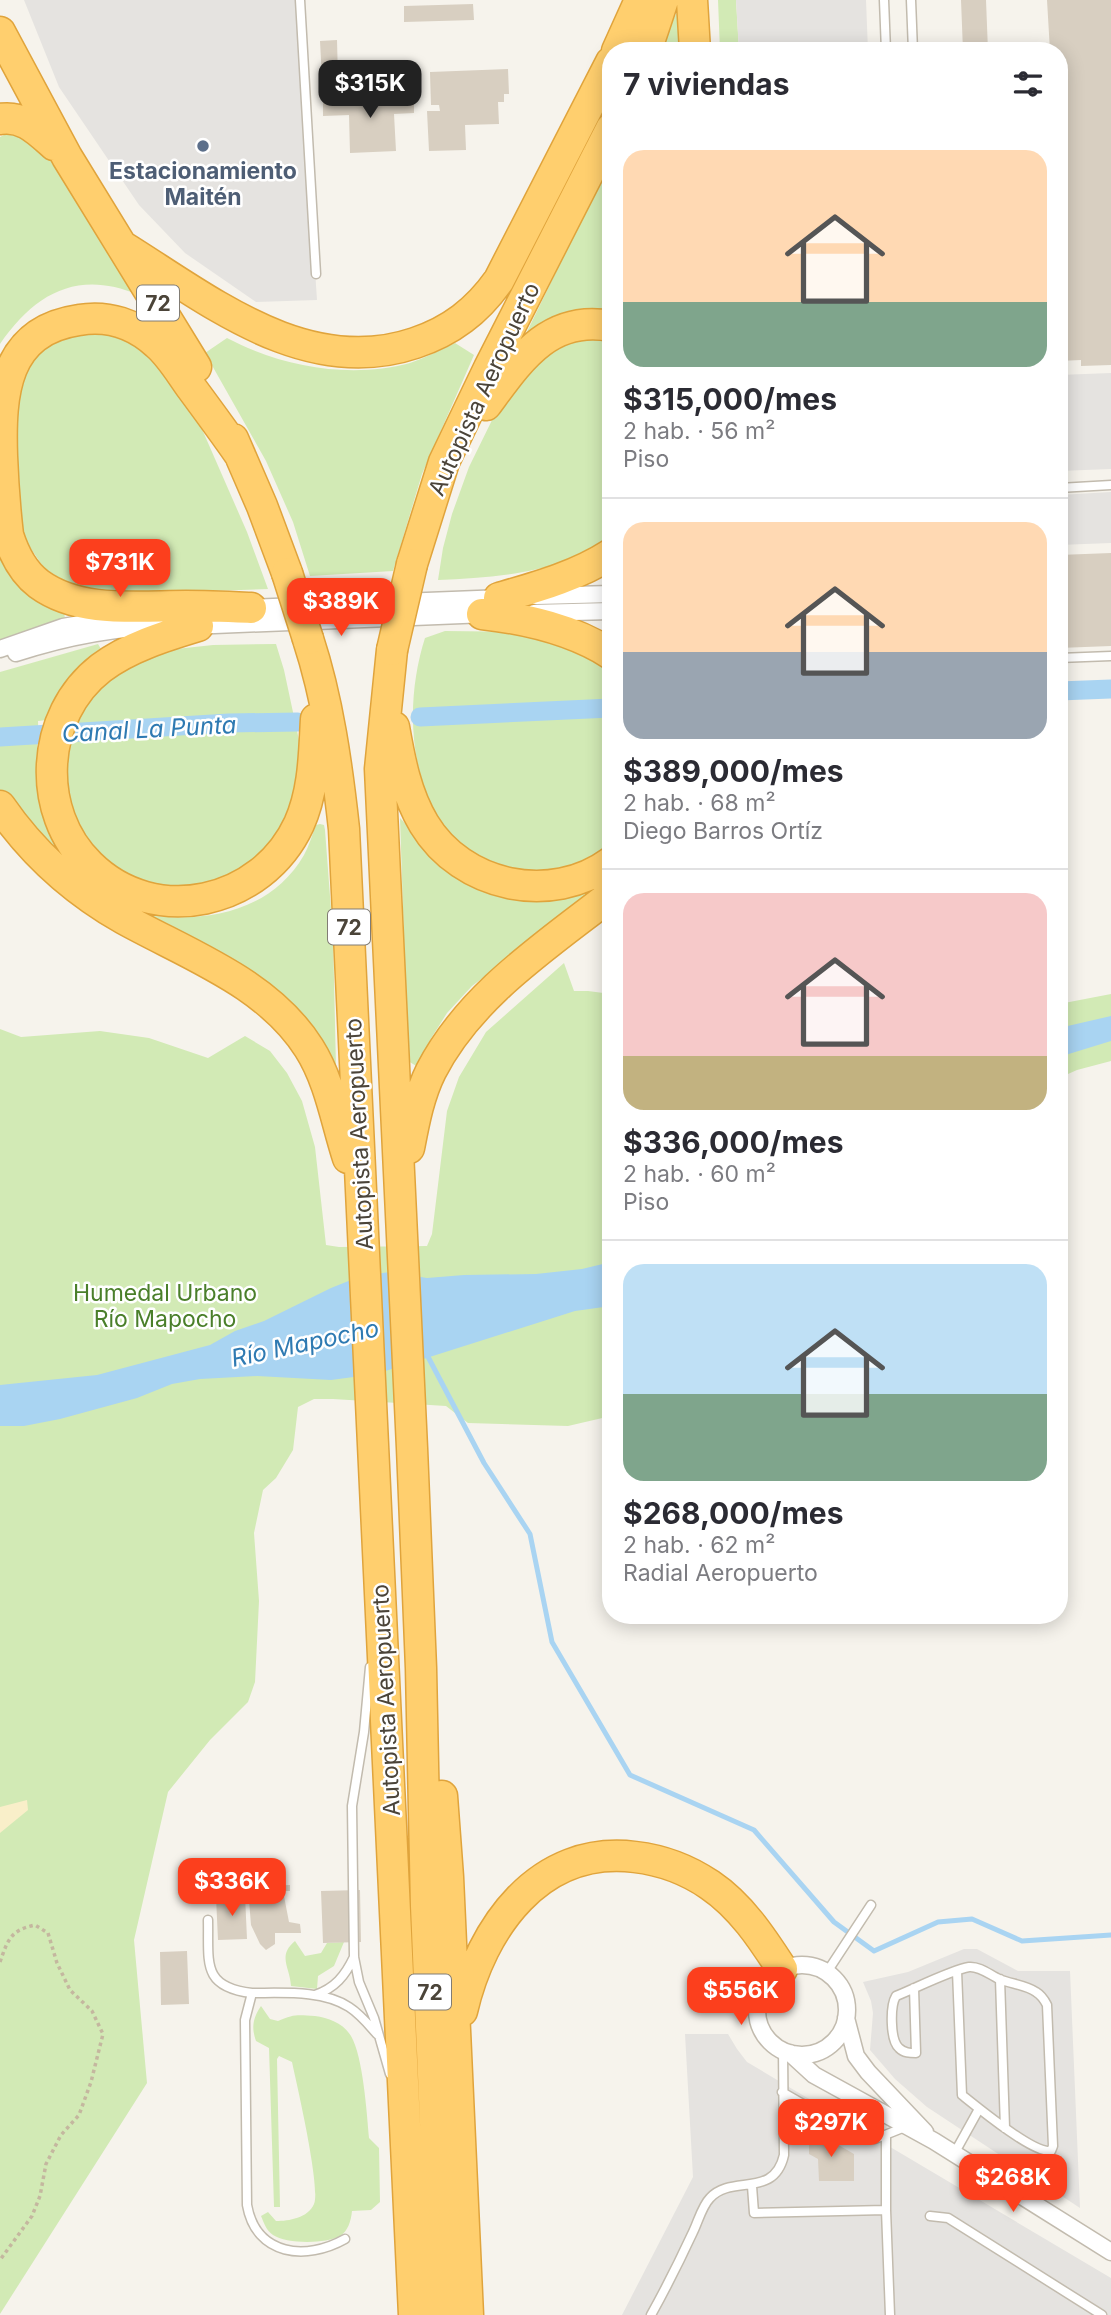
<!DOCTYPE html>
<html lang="es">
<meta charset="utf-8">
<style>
body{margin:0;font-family:Inter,sans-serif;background:#f7f7f7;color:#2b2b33;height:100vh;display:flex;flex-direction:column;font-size:26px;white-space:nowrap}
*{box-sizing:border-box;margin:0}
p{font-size:23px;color:#7c7c81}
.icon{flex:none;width:38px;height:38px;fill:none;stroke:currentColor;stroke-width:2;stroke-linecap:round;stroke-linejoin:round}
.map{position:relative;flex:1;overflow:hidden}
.panel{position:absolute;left:602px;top:42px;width:466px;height:1582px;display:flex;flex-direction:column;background:#fff;border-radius:28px;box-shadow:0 4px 18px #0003}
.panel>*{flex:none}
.price{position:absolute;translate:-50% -60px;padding:0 16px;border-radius:14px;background:#fc3f1d;color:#fff;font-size:23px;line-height:46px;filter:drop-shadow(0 2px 4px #0008)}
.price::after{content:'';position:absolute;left:50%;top:42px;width:21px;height:16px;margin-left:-10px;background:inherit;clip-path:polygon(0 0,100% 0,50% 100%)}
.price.active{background:#222;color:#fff}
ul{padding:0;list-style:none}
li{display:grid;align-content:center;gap:14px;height:371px;padding:0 21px}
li+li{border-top:2px solid #e1e1e2}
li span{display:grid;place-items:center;height:217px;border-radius:21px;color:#555}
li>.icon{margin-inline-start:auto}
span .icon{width:126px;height:126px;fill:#fffc;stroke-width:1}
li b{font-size:30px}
h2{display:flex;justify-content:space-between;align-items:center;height:84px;padding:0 21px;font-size:30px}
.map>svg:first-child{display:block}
</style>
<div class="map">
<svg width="1111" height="2315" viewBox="0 0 1111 2315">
<rect width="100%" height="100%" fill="#f6f3ec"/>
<path fill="#d2eab5" d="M 718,0 L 736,0 L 739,51 L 720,51 Z
M 682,1 L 683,51 L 659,51 Z
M 19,133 L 53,161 L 139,295 C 78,269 35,293 0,344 L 0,137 L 6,134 Z
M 611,159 L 611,312 C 575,306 551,326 522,342 Z
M 80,331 L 108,334 L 138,346 L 165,372 L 191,404 L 247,532 L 268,589 L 116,594 L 90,590 L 64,581 L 44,568 L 23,537 L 17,507 L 11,407 L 26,359 L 37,347 Z
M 227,338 C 282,367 350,379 410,363 C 425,358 440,350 455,343 L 474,355 L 422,474 L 393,571 L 310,576 L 293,522 L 266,461 L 205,353 Z
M 604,338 L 611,340 L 611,536 C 562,574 496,577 438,580 L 443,548 L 452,514 L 469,467 L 496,412 L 547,352 L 574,340 Z
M 0,536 L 64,611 L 65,619 L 60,621 L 0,642 Z
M 445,631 L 525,632 L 611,664 L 611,849 C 596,858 552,876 536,875 C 527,875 518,871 510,870 C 502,868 491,867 484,863 C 409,819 401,713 425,638 Z
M 98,644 L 101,649 L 100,656 L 47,720 L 38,721 C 39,741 35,761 37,781 C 40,814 52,840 73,866 L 29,828 L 0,791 L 0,672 Z
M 276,644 L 284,670 L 300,745 L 294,795 L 277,834 L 260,855 L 237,873 L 208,885 L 151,888 L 104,868 L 61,803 L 69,721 L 88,696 L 114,675 L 144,659 L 176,649 L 213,645 Z
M 400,818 L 451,872 L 481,890 L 503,896 L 597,881 L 603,887 L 472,986 L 447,1013 L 430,1040 L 418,1067 L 408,1061 Z
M 320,824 L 324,825 L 325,830 L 333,936 L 336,1067 L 330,1069 L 147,915 C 206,923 271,912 304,855 C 309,846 312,835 316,825 Z
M 564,963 L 574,991 L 588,991 L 611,994 L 611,1416 L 568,1426 L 468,1423 L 446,1406 L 333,1399 L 314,1399 L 298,1407 L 293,1450 L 276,1478 L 263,1490 L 254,1533 L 259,1601 L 255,1682 L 248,1702 L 210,1740 L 168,1792 L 134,1940 L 147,2083 L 0,2314 L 0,1029 L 21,1037 L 100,1031 L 149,1038 L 208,1058 L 245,1036 L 270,1051 L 287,1073 L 302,1101 L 315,1147 L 326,1245 L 339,1247 L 427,1246 L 432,1234 L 447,1111 L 459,1077 L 486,1032 Z
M 1111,994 L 1111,1061 L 1077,1070 L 1059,1078 L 1059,1004 Z
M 295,1941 L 305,1956 L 321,1953 L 327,1943 L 344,1942 L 334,1966 L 318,1976 L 317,1989 L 291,1986 C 290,1967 277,1956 295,1941 Z
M 261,2006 L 270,2019 L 278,2021 C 294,2014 297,2015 315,2016 C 329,2018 343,2023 351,2036 C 363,2056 367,2114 369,2138 L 379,2148 L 380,2202 L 371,2210 L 352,2211 C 351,2221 348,2231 340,2236 C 326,2244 286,2244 273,2235 C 266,2230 264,2223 261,2216 L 268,2212 L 276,2221 C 289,2221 308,2218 314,2204 C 321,2188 297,2085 292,2062 L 279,2056 L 277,2059 L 280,2207 L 274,2207 L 269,2048 L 256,2041 C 251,2027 253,2018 261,2006 Z"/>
<path fill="#f9efc9" d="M 27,1800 L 28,1810 L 0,1833 L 0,1807 Z"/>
<path fill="#e5e3e0" d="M 24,0 L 297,0 L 317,300 L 256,302 L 185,253 L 139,205 L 59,87 Z
M 736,0 L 866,0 L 868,51 L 739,51 Z
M 1111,373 L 1111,469 L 1059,471 L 1059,375 Z
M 1111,492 L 1111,543 L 1059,545 L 1059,495 Z
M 964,1949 L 977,1949 L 1018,1971 L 1070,1971 L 1080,2208 L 927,2107 L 895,2079 L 870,2050 L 873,2013 L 871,2001 L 863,1982 L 908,1972 Z
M 685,2034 L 728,2034 L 737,2049 L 747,2062 L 1111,2278 L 1111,2315 L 622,2315 L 693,2177 Z"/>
<path fill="#a9d4f2" d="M 1111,1016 L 1111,1041 L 1059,1057 L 1059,1028 Z
M 611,1262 L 611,1306 L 575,1311 L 376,1374 L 331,1380 L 257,1376 L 200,1379 L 172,1384 L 137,1398 L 60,1419 L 24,1426 L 0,1426 L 0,1385 L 97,1375 L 210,1345 L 235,1331 L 264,1321 L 331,1288 L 361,1276 L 390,1272 L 427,1278 L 464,1275 L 536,1274 L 582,1269 Z"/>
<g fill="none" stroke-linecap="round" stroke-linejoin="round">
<path stroke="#a9d4f2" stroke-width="5" d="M 426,1353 L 484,1463 L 530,1534 L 552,1642 L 630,1775 L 754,1830 L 834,1922 L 874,1951 L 938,1922 L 972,1919 L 1022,1941 L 1111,1935"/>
<path stroke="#a9d4f2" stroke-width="19" d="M 1059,691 L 1111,689
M 420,717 L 611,708
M 0,737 L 229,723 L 298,722"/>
</g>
<path fill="#d8cfc1" d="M 961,0 L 986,0 L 988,51 L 963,51 Z
M 1047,0 L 1111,0 L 1111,365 L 1081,366 L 1081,360 L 1059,361 L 1059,304 L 1061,304 L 1059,259 L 1059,51 L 1050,51 Z
M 473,4 L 474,20 L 404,22 L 404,6 Z
M 337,40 L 338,78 L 322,79 L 320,41 Z
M 508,69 L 509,94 L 504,94 L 504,102 L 498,102 L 499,124 L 465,125 L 466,150 L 429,151 L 427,111 L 440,111 L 439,105 L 431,105 L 430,72 Z
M 414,95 L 414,113 L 394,114 L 396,151 L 350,153 L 349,115 L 323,116 L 323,98 Z
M 1111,553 L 1111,646 L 1059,648 L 1059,555 Z
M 290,1885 L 290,1891 L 283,1891 L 289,1922 L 300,1924 L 301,1933 L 275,1933 L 275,1944 L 266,1950 L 260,1944 L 251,1925 L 249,1900 L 258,1889 L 258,1886 Z
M 360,1890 L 361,1942 L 323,1943 L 321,1891 Z
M 245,1895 L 247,1939 L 218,1940 L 216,1897 Z
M 187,1951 L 189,2004 L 161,2005 L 160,1952 Z
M 809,2128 L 854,2154 L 854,2181 L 819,2181 L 818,2159 L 809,2154 Z"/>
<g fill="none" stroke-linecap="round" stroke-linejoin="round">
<defs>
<path id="lane" d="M 300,0 L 316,274
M 884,0 L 886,51
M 911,0 L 913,51
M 1059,488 L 1111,485
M 1059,658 L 1111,656
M 370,1667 L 364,1732 L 352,1806 L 354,1957 L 359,1982 L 374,2018 L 390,2074
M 208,1920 C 209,1962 201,1987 252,1993
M 827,1972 L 871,1905
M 1000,1979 L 1005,2128
M 914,1988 L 916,2053 C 910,2053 904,2053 899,2048 C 890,2040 890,2006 896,1996 C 914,1989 951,1970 969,1967 C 980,1966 990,1975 999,1979 C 1011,1984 1026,1985 1036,1992 C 1041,1995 1044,1999 1047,2005 L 1053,2146 L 1051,2151 C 1034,2154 977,2107 962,2095 L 957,1971
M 315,1995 C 335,1988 345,1976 354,1957
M 782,2092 L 857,2135 L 875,2139 L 905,2127
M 886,2135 L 886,2210 L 890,2315
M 954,2154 L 979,2109
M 752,2186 L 754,2213 L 886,2210
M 930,2216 L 948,2218 L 1102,2315
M 345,2239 C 306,2261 256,2256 247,2205 L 245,2020 L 252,1993 C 283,1993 323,1990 349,2007 C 360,2014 368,2024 377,2034
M 651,2315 C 666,2288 680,2260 693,2232 C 698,2222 702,2206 710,2198 C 732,2174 774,2199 784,2155 L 783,2050"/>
<path id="street" d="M 536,596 L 611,594
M 246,608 L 503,598
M 534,613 L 611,611
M 191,626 L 487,614
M 0,649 L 63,627 L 122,617
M 16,653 C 65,637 117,627 169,626
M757 2010a45 45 0 1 1 90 0a45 45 0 1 1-90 0Z
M 846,2018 L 856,2056 L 868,2072 L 925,2132
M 790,2053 L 814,2075 L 934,2141 L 1111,2252"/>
<path id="highway" d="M 692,0 L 695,51
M 0,32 L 67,157 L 196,367
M 617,51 L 640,0
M 646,51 L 663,0
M 0,119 C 23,115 38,131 54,145
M 122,246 C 209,300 306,380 415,343 C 451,331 477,311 499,280 L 611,62
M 486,405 C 518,362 548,314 611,326
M 233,439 L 262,506 L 287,573
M 240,455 C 224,432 207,409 190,386 C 180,372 170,355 157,344 C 135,324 108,315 79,320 C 4,331 0,394 2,456 C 3,482 5,509 8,535 C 14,554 23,572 39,584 C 80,614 139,606 186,606 C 208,606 229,607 251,608
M 412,564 L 444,462 L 489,368 L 611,129
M 499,598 C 537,587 577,576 611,554
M 482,614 C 527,619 572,629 611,654
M 198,626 C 165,636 129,647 101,668 C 40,715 35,812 90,865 C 155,929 262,904 299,824 C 314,791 314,754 316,719
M 308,639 C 328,700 337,765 344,829 L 414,2315
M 392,650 L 380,769 L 412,1448 L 421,1668 L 426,1906 L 443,2315
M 394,727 C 400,761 406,794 424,824 C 462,887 551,906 611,862
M 0,806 C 33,854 73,890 124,919 C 189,955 268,983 309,1048 C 330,1081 336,1121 348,1158
M 409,1148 C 414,1122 419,1095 431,1071 C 470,995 546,946 611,895
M 442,1796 L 448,1877 L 468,2315
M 462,2011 C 481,1928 539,1845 635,1857 C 661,1860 688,1870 710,1885 C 741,1906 762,1938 782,1969"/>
</defs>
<use href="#lane" stroke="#c2bbae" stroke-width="11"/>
<use href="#street" stroke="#c2bbae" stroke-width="19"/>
<use href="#highway" stroke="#e0a43c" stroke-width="33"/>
<path stroke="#c4b79f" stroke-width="3.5" stroke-dasharray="3.5 3.5" stroke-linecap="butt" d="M 0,1962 C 8,1939 11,1930 35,1925 L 48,1933 L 57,1963 L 70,1990 L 92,2011 L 103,2034 L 91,2082 L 79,2115 L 61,2135 L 46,2164 L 40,2196 L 32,2216 L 0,2260"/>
<use href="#lane" stroke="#fff" stroke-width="8"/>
<use href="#street" stroke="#fff" stroke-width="16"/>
<use href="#highway" stroke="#ffcf6e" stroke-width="30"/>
<defs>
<path id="highway-bridge" d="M 287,573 L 308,639
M 392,650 L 412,564"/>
</defs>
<use href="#highway-bridge" stroke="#e0a43c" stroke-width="33" stroke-linecap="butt"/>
<use href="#highway-bridge" stroke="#ffcf6e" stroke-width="30"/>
</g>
<circle fill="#5c6f8a" stroke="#fff" stroke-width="2.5" cx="203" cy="146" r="7"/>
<g text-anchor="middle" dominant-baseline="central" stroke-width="5" stroke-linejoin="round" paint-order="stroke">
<g fill="#fff" stroke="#817c74" stroke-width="2">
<rect x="137" y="285.5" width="42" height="35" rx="5"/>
<rect x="328" y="909.5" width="42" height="35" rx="5"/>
<rect x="409" y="1974.5" width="42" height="35" rx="5"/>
</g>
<g font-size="21" font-weight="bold" fill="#4b4439">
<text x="158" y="303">72</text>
<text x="349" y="927">72</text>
<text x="430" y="1992">72</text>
</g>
<g font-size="23" font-weight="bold" fill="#4e5e75" stroke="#fff">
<text x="203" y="171">Estacionamiento<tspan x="203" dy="26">Maitén</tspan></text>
</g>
<g font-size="23" fill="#4b4439" stroke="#fff">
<text transform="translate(484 389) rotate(-65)">Autopista Aeropuerto</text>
<text transform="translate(359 1134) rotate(-93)">Autopista Aeropuerto</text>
<text transform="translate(386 1700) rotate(-93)">Autopista Aeropuerto</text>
</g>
<g font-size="23" fill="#4a7f2a" stroke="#fff">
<text x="165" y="1293">Humedal Urbano<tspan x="165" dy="26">Río Mapocho</tspan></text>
</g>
<g font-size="24" font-style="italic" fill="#2e7ab2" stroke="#fff">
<text transform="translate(149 729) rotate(-3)">Canal La Punta</text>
<text transform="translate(305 1343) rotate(-12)">Río Mapocho</text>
</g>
</g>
</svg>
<b class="price active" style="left:370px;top:120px">$315K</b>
<b class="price" style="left:120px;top:599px">$731K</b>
<b class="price" style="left:341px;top:638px">$389K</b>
<b class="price" style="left:232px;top:1918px">$336K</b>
<b class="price" style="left:741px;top:2027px">$556K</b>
<b class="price" style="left:831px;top:2159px">$297K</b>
<b class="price" style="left:1013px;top:2214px">$268K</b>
<section class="panel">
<h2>7 viviendas<svg class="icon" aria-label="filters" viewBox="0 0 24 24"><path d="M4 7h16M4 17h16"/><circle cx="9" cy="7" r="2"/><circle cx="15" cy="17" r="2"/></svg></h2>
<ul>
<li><span style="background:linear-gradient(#ffd9b3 70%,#7fa58c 0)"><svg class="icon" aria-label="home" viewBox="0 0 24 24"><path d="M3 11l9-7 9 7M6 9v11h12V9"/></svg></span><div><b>$315,000/mes</b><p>2 hab. · 56 m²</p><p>Piso</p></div></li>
<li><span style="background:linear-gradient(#ffd9b3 60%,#9aa5b1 0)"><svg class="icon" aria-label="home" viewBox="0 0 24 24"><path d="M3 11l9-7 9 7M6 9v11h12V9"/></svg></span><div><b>$389,000/mes</b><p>2 hab. · 68 m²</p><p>Diego Barros Ortíz</p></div></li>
<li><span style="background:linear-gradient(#f6c9c9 75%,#c2b280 0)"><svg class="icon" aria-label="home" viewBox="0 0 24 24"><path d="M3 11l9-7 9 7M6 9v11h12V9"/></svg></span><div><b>$336,000/mes</b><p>2 hab. · 60 m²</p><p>Piso</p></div></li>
<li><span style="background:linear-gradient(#bfe0f5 60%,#7fa58c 0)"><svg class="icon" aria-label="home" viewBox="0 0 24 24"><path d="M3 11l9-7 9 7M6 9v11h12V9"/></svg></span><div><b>$268,000/mes</b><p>2 hab. · 62 m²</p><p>Radial Aeropuerto</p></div></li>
</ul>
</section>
</div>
